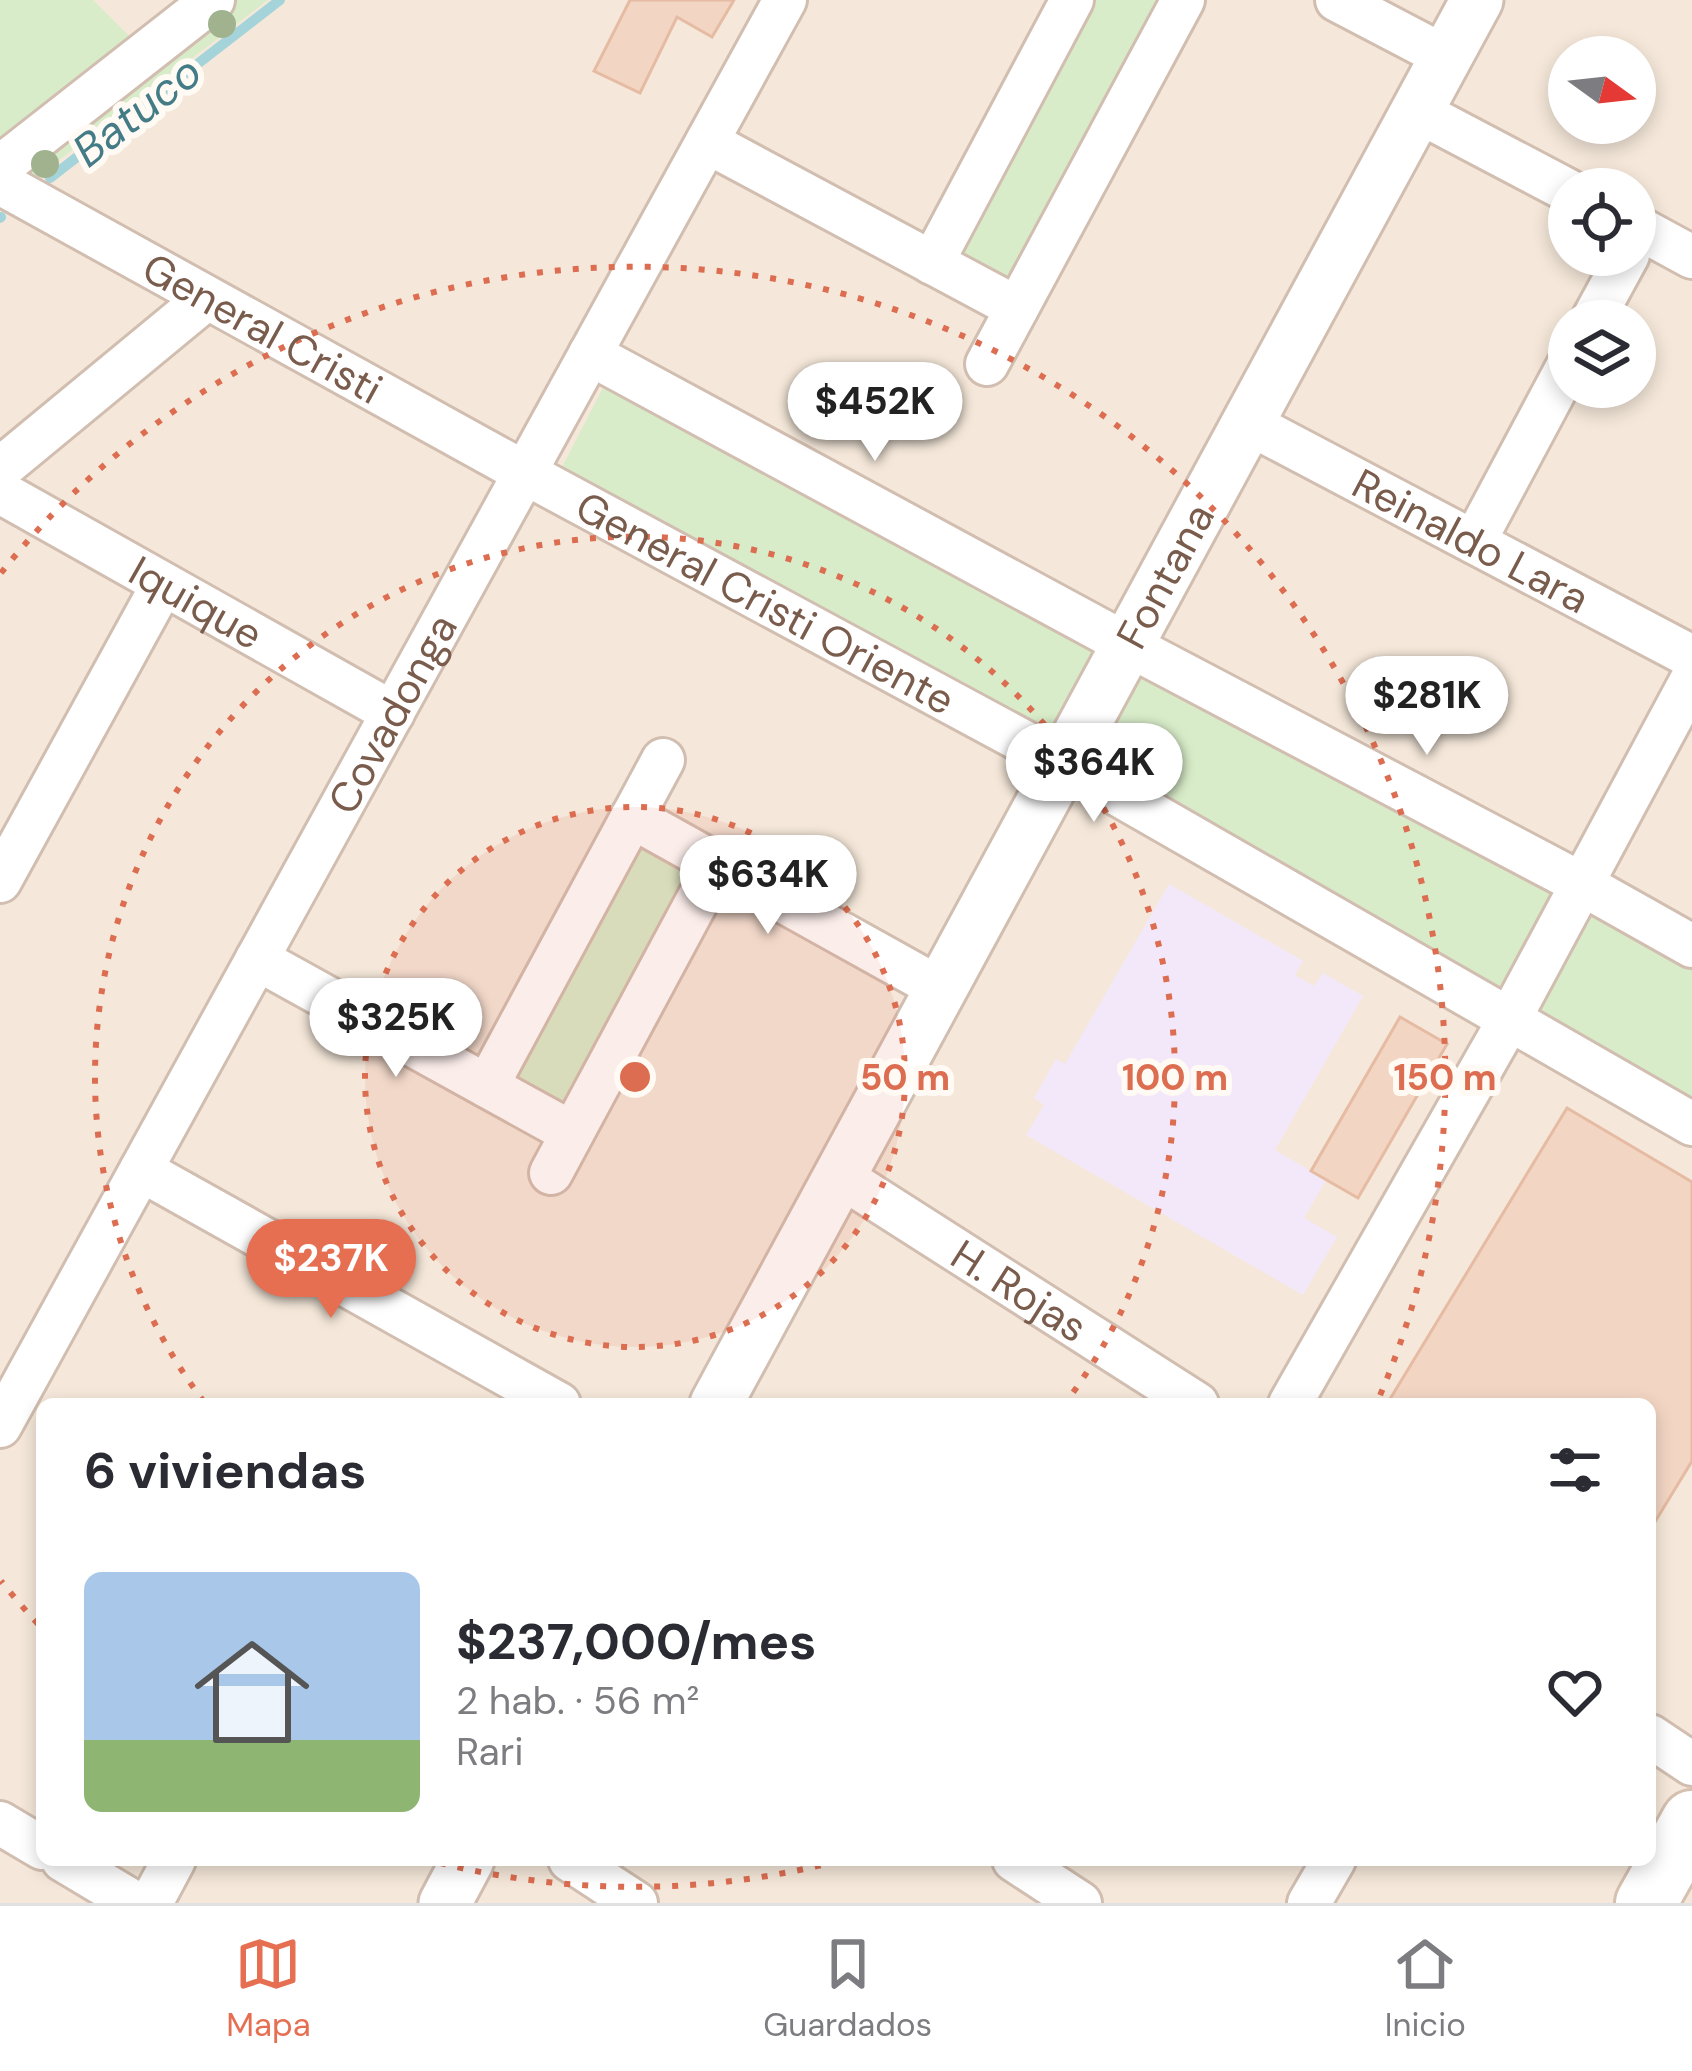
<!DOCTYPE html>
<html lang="es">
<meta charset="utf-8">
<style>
body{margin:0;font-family:"DM Sans",sans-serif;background:#f2f2f3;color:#2b2b33;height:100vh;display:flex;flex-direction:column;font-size:45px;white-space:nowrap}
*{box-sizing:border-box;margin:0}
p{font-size:39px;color:#7c7c81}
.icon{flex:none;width:66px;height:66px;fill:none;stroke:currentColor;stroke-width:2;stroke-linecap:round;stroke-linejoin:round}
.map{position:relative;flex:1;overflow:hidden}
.details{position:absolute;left:36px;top:1398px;width:1620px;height:468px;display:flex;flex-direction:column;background:#fff;border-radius:18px;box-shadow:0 6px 18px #0003}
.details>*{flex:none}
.needle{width:78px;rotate:105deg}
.fabs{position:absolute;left:1548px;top:36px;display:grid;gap:24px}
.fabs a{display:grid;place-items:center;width:108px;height:108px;border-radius:50%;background:#fff;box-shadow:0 6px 18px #0003;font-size:60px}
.price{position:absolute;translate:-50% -102px;padding:0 27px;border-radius:42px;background:#fff;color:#222;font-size:39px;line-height:78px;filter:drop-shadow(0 3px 6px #0008)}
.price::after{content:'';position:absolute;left:50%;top:72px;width:36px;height:27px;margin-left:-18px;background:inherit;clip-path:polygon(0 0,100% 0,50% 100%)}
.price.selected{background:#e76f51;color:#fff}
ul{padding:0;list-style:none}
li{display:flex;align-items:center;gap:36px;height:300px;padding:0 48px}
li+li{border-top:3px solid #e1e1e2}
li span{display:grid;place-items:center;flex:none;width:336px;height:240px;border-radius:18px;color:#555}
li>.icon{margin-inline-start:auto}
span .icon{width:144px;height:144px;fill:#fffc;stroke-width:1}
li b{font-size:51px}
h2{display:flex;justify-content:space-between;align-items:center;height:144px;padding:0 48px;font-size:51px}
.menu{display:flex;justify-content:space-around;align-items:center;height:168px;border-top:3px solid #e1e1e2;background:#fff;font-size:33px;color:#7c7c81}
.menu a{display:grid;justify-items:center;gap:6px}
.menu .selected{color:#e76f51}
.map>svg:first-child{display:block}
</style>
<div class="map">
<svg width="1692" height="1903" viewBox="0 0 1692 1903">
<rect width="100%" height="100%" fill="#fdf6ec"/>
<path fill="#f5e8da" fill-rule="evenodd" d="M 0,0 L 1692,0 L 1692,1903 L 0,1903 ZM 1569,57 L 1635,57 L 1635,123 L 1569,123 ZM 1569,189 L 1635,189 L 1635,255 L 1569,255 ZM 1569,321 L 1635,321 L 1635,387 L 1569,387 ZM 42,1404 L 1650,1404 L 1650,1860 L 42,1860 Z"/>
<path fill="#f3e8fa" d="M 1169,884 L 1303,961 L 1295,975 L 1314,986 L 1323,973 L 1363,996 L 1275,1150 L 1326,1180 L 1304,1218 L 1337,1237 L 1303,1295 L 1026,1135 L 1044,1105 L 1034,1098 L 1056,1059 L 1065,1064 Z"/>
<path fill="#d8ecc9" d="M 0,0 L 93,0 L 136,43 L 0,140 Z
M 237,0 L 268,0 L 28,184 L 10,175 Z
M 1084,0 L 1171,0 L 1014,298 L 943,259 Z
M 607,380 L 1692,965 L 1692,1102 L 562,467 Z
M 636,837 L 699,872 L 566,1117 L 504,1080 Z"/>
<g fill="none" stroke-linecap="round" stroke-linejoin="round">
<path stroke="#a5d3da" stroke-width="10" d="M 50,178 L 280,0
M 0,218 L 1,217"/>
</g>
<path fill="#f3d5c3" stroke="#e6bba3" stroke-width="3" d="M 630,0 L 734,0 L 712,37 L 677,17 L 640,93 L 594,71 Z
M 1400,1017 L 1447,1044 L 1358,1198 L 1311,1171 Z
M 1567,1108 L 1692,1182 L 1692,1461 L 1650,1530 L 1650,1404 L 1387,1404 Z"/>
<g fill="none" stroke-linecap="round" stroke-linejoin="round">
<defs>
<g id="minor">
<path d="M 1337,0 L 1446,57"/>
<path d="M 1417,111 L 1569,191"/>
<path d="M 707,142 L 1017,308"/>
<path d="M 0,167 L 213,0"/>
<path id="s1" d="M 0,183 L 525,473 L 1065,764 L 1692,1124"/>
<path d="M 1635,226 L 1692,257"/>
<path d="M 932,263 L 1072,0"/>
<path d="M 1592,321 L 1628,255"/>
<path d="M 590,354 L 1128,645 L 1580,883 L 1692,946"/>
<path d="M 987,364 L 1183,0"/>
<path id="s2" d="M 1248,423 L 1692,657"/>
<path d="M 0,469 L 207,298"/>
<path id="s3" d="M 0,492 L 393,713"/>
<path d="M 1474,542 L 1569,364"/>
<path d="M 632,817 L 941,989"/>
<path d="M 0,881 L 163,584"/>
<path d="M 257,959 L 572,1133"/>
<path d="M 487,1086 L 663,760"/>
<path d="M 141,1170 L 559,1404"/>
<path d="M 551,1173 L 717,864"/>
<path id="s4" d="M 840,1176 L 1197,1404"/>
<path d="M 1290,1404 L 1509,1020 L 1692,679"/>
<path id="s5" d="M 0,1426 L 785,0"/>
<path d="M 1650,1736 L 1692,1764"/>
<path d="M 0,1823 L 42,1848"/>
<path d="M 63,1860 L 135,1903"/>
<path d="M 570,1860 L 636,1903"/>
<path d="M 1014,1860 L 1080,1903"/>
<path d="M 151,1903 L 174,1860"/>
<path d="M 1309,1903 L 1334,1860"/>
</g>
<g id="tertiary">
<path id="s6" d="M 716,1404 L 1477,0"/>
<path d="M 445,1903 L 468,1860"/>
</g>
<path id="secondary" d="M 1646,1903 L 1692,1821"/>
</defs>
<use href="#minor" stroke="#d1beb0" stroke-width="48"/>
<use href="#tertiary" stroke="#d1beb0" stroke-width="57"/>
<use href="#secondary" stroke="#d6c0b0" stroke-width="66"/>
<use href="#minor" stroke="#fff" stroke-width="42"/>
<use href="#tertiary" stroke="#fff" stroke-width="51"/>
<use href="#secondary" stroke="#fff" stroke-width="60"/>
</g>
<g fill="#a0b28e">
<circle cx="222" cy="24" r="14"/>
<circle cx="45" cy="164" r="14"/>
</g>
<circle cx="635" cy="1077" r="270" fill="#dc6d51" fill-opacity=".12"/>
<g fill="none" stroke="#dc6d51" stroke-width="6" stroke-dasharray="6 12">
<circle cx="635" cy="1077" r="270"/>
<path d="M204 1402A540 540 0 1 1 1066 1402"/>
<path d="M838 1861A810 810 0 0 1 432 1861M38 1624A810 810 0 0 1 1 1581M1 573A810 810 0 0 1 1378 1400"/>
</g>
<g text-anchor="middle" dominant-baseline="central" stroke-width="12" stroke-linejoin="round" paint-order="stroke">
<g font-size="42" fill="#7a5c4d" stroke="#fffaf3">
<text stroke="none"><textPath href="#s1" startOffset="300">General Cristi</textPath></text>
<text stroke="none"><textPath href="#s2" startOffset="252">Reinaldo Lara</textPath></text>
<text stroke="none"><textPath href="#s6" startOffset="942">Fontana</textPath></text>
<text stroke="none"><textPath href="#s1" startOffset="873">General Cristi Oriente</textPath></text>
<text stroke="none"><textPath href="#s3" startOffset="225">Iquique</textPath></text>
<text stroke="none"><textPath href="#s5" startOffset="813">Covadonga</textPath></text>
<text stroke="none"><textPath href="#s4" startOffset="213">H. Rojas</textPath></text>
</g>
<g font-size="45" font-style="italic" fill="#437c86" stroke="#fffaf3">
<text transform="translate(137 111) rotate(-38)">Batuco</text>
</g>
</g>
<circle cx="635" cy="1077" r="18" fill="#dc6d51" stroke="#fffaf3" stroke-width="6"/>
<g font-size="36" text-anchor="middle" font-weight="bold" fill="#dc6d51" stroke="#fffaf3" stroke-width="12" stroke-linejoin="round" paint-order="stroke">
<text x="905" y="1090">50 m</text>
<text x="1175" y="1090">100 m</text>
<text x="1445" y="1090">150 m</text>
</g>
</svg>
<div class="fabs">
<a><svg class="needle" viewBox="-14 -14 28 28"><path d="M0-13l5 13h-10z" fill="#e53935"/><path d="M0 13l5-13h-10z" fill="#7c7c81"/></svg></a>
<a><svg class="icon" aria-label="locate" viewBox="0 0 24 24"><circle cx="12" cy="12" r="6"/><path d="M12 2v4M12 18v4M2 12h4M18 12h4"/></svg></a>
<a><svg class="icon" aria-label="layers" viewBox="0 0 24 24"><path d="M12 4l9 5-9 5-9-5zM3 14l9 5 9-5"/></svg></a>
</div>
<b class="price" style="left:875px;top:464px">$452K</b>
<b class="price" style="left:1427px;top:758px">$281K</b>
<b class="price" style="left:1094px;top:825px">$364K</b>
<b class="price" style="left:768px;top:937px">$634K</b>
<b class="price" style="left:396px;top:1080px">$325K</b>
<b class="price selected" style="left:331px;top:1321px">$237K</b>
<section class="details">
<h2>6 viviendas<svg class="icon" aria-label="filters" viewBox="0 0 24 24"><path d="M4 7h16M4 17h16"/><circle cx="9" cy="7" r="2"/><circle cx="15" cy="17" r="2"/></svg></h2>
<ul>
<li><span style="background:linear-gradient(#a9c7e8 70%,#8fb573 0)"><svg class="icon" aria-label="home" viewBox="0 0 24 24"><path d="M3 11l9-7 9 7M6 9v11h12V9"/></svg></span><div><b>$237,000/mes</b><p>2 hab. · 56 m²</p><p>Rari</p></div><svg class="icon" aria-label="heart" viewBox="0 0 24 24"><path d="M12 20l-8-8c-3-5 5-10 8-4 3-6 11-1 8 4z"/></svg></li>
</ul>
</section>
</div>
<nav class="menu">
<a class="selected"><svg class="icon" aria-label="map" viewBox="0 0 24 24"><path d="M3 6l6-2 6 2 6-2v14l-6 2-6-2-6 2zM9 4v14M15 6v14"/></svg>Mapa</a>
<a><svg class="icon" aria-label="saved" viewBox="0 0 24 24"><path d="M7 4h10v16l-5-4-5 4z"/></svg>Guardados</a>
<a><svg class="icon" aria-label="home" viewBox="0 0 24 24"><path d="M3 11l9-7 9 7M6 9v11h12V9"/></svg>Inicio</a>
</nav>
